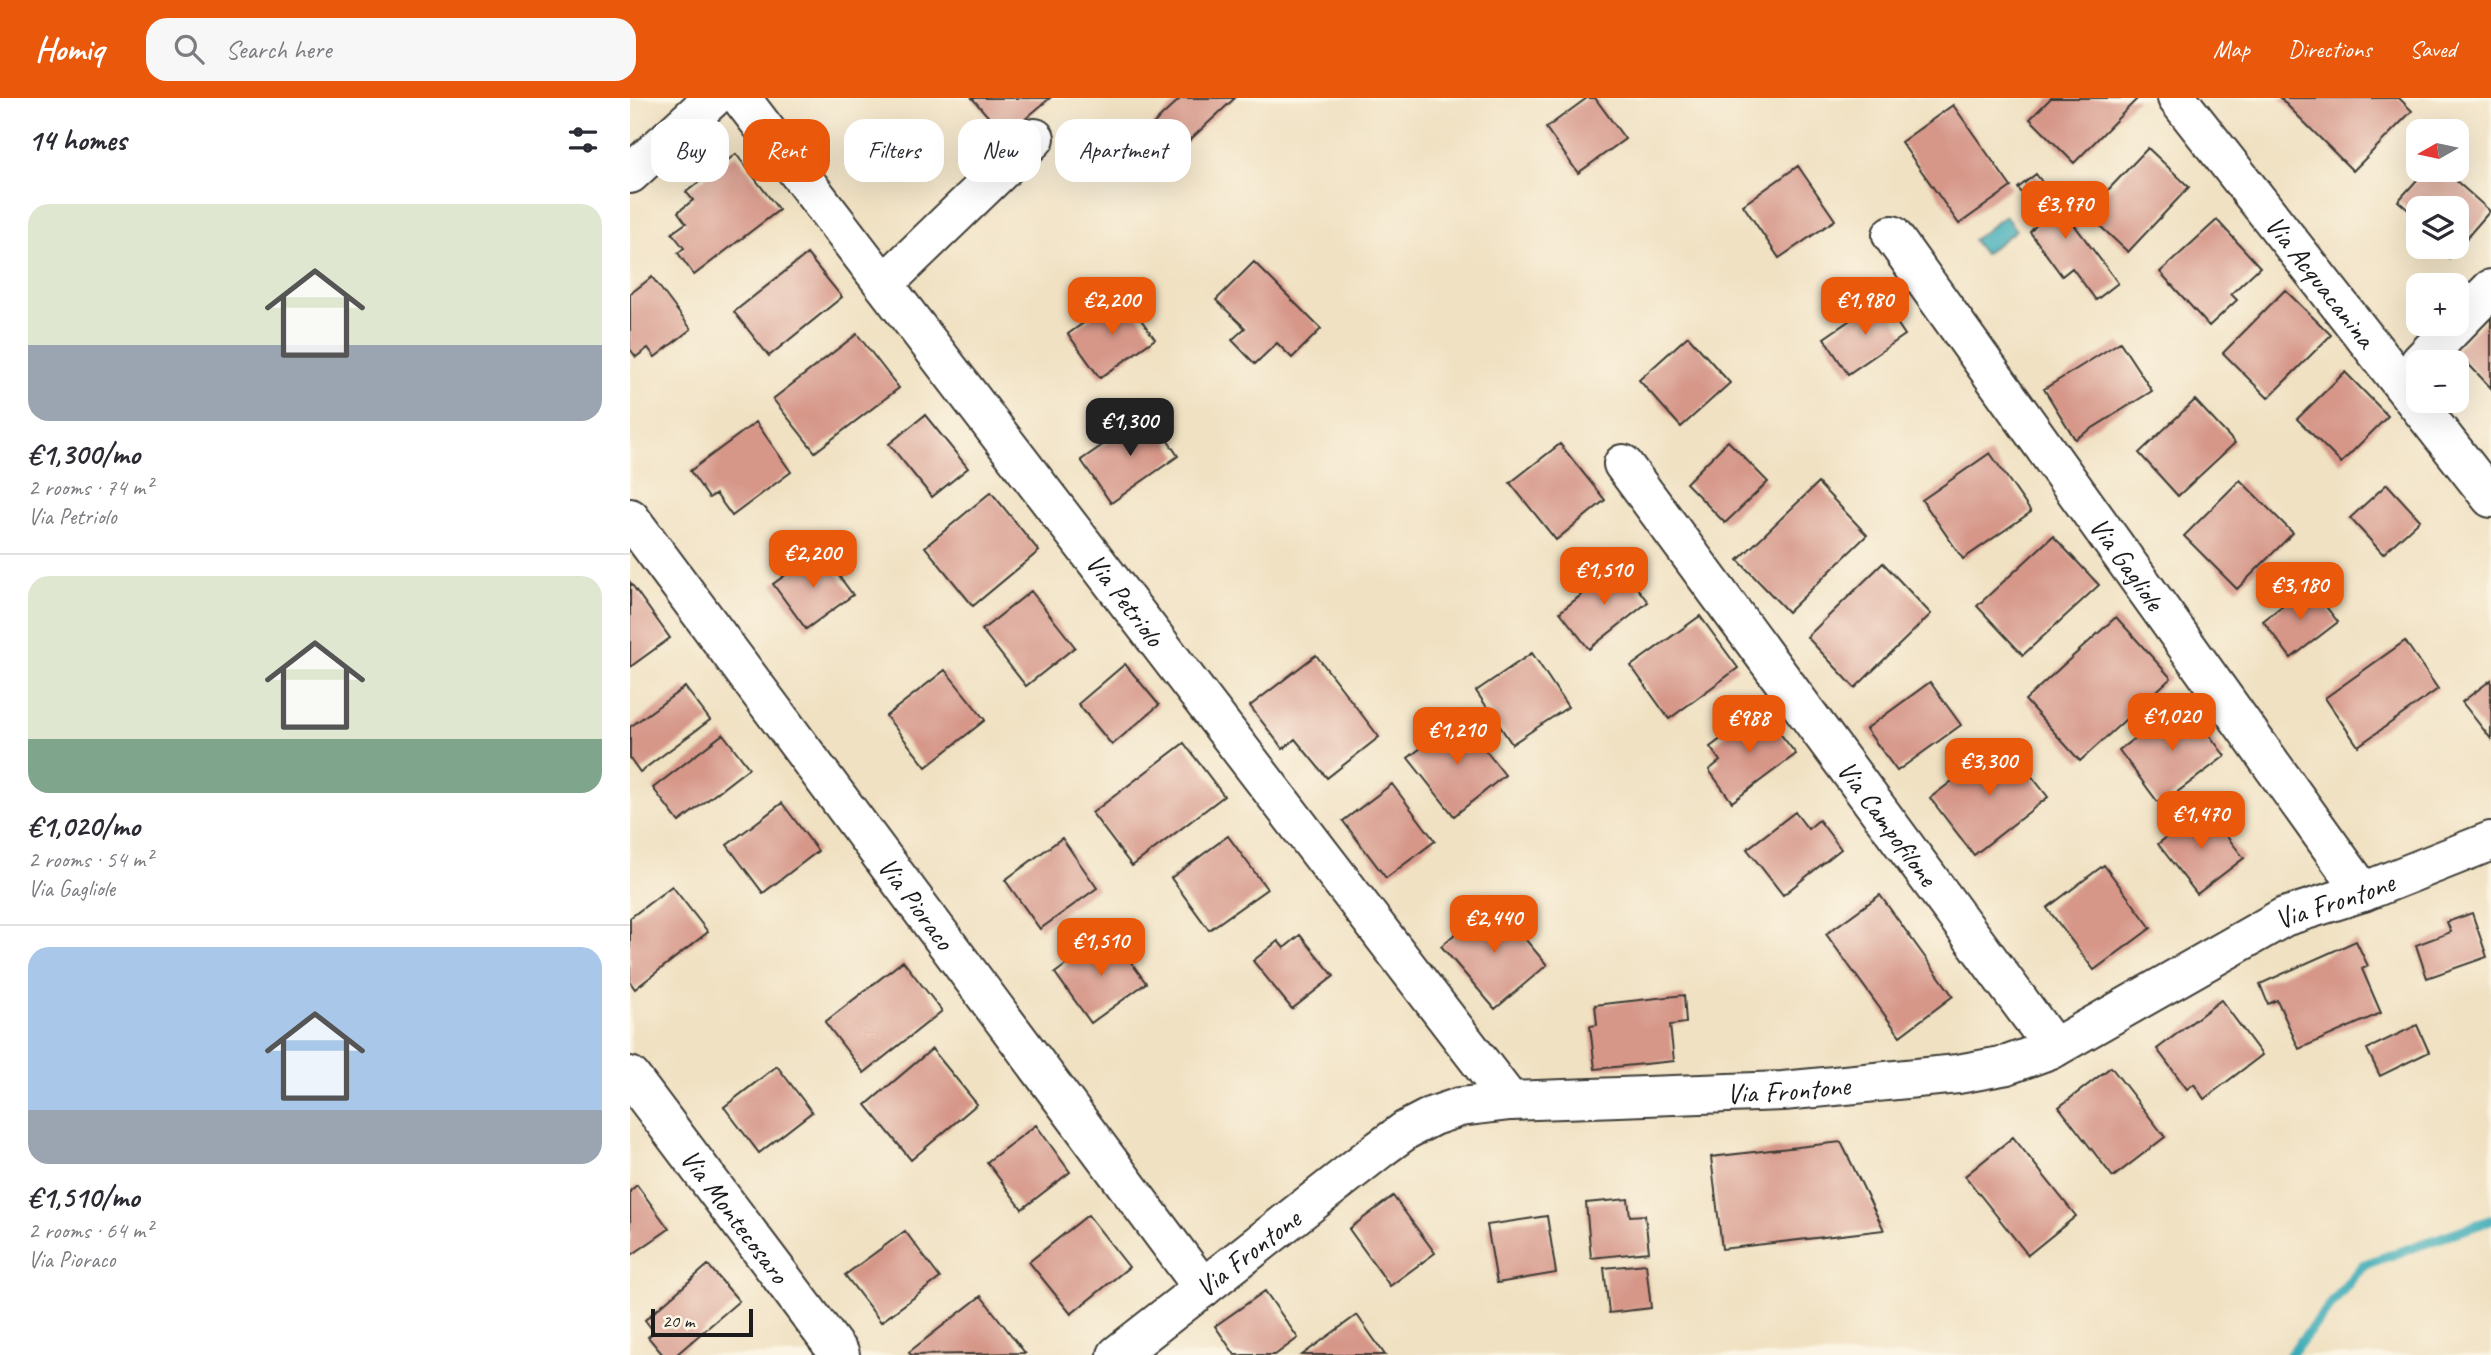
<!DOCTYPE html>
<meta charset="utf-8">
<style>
body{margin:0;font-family:Caveat,sans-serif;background:#f7f7f7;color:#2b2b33;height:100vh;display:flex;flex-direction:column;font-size:26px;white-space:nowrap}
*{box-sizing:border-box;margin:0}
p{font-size:23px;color:#7c7c81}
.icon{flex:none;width:38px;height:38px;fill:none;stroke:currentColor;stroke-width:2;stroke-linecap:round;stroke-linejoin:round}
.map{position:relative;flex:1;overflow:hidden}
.panel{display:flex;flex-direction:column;background:#fff;width:630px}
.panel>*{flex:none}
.guide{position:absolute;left:21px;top:21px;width:665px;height:63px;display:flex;gap:14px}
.needle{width:46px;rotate:261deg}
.buttons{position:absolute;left:1776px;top:21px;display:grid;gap:14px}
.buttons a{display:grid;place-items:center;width:63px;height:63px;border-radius:14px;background:#fff;box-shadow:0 7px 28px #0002;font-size:35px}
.scale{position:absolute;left:21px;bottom:18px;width:102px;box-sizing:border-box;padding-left:7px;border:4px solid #1c1c1c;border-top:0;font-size:19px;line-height:24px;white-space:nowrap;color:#1c1c1c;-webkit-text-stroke:5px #fcf5e5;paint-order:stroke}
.price{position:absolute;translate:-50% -60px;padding:0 16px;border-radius:14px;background:#ea580c;color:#fff;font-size:23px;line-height:46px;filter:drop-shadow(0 2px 4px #0008)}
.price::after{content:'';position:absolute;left:50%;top:42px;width:21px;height:16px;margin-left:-10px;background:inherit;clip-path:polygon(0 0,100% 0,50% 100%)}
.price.active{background:#222;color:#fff}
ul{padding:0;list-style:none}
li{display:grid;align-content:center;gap:14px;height:371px;padding:0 28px}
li+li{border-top:2px solid #e1e1e2}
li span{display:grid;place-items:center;height:217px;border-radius:21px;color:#555}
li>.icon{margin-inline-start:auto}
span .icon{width:126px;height:126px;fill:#fffc;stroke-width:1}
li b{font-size:30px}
h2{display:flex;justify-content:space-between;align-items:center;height:84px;padding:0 28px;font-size:30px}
.tag{padding:0 24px;border-radius:21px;background:#fff;box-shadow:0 7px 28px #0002;font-size:24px;line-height:63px}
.tag.active{background:#ea580c;color:#fff}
header{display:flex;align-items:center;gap:42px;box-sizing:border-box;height:98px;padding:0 35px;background:#ea580c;color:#fff}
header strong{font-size:33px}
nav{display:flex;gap:38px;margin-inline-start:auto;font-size:24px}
.search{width:490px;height:63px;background:#f7f7f7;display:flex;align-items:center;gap:18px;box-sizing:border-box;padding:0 24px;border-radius:21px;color:#7c7c81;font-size:26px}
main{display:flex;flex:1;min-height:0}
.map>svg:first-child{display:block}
</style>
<header>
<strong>Homiq</strong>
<div class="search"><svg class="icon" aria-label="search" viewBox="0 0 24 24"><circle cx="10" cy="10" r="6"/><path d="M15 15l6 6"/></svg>Search here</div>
<nav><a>Map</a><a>Directions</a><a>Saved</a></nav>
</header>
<main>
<section class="panel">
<h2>14 homes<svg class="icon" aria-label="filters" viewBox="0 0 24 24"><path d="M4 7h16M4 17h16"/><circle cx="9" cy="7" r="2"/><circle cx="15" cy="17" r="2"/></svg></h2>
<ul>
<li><span style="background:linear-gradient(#dfe7d0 65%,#9aa5b1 0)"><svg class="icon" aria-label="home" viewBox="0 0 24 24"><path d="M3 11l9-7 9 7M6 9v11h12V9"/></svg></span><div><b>€1,300/mo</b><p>2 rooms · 74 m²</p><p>Via Petriolo</p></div></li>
<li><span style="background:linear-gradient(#dfe7d0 75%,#7fa58c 0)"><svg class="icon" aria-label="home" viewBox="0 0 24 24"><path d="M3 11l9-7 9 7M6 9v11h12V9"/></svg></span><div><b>€1,020/mo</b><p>2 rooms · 54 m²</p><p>Via Gagliole</p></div></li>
<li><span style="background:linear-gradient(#a9c7e8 75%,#9aa5b1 0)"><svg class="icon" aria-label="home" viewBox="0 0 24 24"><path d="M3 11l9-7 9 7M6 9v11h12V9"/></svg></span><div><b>€1,510/mo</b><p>2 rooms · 64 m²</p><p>Via Pioraco</p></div></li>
</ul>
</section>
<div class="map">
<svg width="1861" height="1257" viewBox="0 0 1861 1257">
<rect width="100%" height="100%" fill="#fcf5e5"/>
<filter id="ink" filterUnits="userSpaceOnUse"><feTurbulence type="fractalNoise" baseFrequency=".0143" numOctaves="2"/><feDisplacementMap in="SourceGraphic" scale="14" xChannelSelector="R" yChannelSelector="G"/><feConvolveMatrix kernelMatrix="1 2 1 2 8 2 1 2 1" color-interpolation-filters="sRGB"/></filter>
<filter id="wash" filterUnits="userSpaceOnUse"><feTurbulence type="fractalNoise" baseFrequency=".00686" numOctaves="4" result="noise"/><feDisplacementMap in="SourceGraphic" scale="28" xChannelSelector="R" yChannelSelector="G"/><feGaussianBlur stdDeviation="1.57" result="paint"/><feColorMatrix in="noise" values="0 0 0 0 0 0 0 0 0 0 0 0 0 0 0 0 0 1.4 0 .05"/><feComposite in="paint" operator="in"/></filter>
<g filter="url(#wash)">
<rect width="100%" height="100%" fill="#f0e1c2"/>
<path fill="#3aabb7" stroke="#2b646a" stroke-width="2" d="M 1375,118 L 1386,132 L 1354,156 L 1343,142 Z"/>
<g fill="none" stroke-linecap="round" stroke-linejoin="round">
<path stroke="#3aabb7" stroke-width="10" d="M 1660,1257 L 1733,1167 L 1861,1122"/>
</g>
<g id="blocks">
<path fill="#d69789" d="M 342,0 L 420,0 L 375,38 Z
M 551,0 L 605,0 L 549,52 L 523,26 Z
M 957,0 L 965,0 L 995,41 L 948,75 L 916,30 Z
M 1421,0 L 1508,0 L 1444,65 L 1400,21 Z
M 1650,0 L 1769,0 L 1782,13 L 1723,73 Z
M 1323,7 L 1381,89 L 1329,126 L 1271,44 Z
M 1518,50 L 1559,89 L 1498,154 L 1456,115 Z
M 106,56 L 149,112 L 64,177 L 48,155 L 54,150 L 42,135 L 56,125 L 48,114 L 63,102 L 56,94 Z
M 1168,68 L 1205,122 L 1149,160 L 1113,107 Z
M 1796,72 L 1814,72 L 1860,113 L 1819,160 L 1806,149 L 1827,149 L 1827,110 L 1788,110 L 1788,133 L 1778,124 L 1784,117 L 1768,103 Z
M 1406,76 L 1488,185 L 1466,202 L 1442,170 L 1432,178 L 1400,134 L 1412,121 L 1388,90 Z
M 1587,122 L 1630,169 L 1601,196 L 1607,202 L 1579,228 L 1530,174 Z
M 177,156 L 212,199 L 139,258 L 104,214 Z
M 624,164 L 691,231 L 662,260 L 647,245 L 625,266 L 602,242 L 615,230 L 586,202 Z
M 22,179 L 61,231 L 25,259 L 18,250 L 6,259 L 0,251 L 0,196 Z
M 1655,192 L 1701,237 L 1638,300 L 1593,255 Z
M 493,197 L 525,241 L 470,280 L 438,236 Z
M 1251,201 L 1275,237 L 1218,276 L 1194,240 Z
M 1861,217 L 1861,290 L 1825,252 Z
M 227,236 L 269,290 L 185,354 L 143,301 Z
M 1058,238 L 1100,285 L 1051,329 L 1009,282 Z
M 1490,244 L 1522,293 L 1445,341 L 1414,291 Z
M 1715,274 L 1758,318 L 1711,365 L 1667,321 Z
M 1565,302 L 1605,345 L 1548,398 L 1509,355 Z
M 519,315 L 548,358 L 481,405 L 451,362 Z
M 295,317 L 338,370 L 302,399 L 259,346 Z
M 126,324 L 161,374 L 102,418 L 86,396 L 79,400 L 60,373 Z
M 1098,343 L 1138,384 L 1095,425 L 1056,385 Z
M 930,346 L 975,402 L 926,442 L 880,385 Z
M 1360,355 L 1401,414 L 1333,461 L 1292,402 Z
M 1610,382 L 1663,435 L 1607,491 L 1554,438 Z
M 1188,385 L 1237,437 L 1158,514 L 1108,462 Z
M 1757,386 L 1790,422 L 1753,456 L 1720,420 Z
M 361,394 L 409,453 L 343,508 L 295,449 Z
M 1423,438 L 1469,487 L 1393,557 L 1347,508 Z
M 190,452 L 223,497 L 176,531 L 143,486 Z
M 1253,465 L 1301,516 L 1225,590 L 1177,539 Z
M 989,467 L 1018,504 L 959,551 L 930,514 Z
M 0,484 L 40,540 L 0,569 Z
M 1679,487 L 1708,524 L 1661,560 L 1633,523 Z
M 401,493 L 445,549 L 396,588 L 352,532 Z
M 1070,518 L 1108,570 L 1039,621 L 1001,568 Z
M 1486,519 L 1541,580 L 1450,663 L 1395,602 Z
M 1775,543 L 1808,591 L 1728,648 L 1695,600 Z
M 902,555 L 938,609 L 882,646 L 846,593 Z
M 686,557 L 749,639 L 697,680 L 665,641 L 653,651 L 620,608 Z
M 495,566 L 529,607 L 482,647 L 448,606 Z
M 315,572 L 355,622 L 296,669 L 256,618 Z
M 1861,582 L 1861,641 L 1832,604 Z
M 1300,584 L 1331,627 L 1267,673 L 1236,631 Z
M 55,589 L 80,622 L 10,674 L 0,660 L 0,629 Z
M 1554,603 L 1595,658 L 1530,707 L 1489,652 Z
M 1131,611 L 1166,656 L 1102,704 L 1079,672 L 1090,663 L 1080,649 Z
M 830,620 L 875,677 L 824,718 L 778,660 Z
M 93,636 L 119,670 L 49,724 L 23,690 Z
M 1374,643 L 1418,699 L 1344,757 L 1300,700 Z
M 554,645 L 594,698 L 502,768 L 462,715 Z
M 762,686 L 805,743 L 756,780 L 713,723 Z
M 152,705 L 188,753 L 133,795 L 97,747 Z
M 1574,710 L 1614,760 L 1567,796 L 1528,746 Z
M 1165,714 L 1178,731 L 1189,722 L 1211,751 L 1153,797 L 1117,751 Z
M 598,738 L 637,791 L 579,832 L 541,780 Z
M 432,740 L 467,790 L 410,831 L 375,782 Z
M 1474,767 L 1521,830 L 1464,872 L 1417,810 Z
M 42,788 L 78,834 L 5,891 L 0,884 L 0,820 Z
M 1250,797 L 1323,898 L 1270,938 L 1196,836 Z
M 863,803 L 917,867 L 865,911 L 811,848 Z
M 1842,815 L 1857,859 L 1797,880 L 1786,847 L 1821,834 L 1817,824 Z
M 480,835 L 516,885 L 461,925 L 425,875 Z
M 670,837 L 704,878 L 662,911 L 623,863 L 648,843 L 654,850 Z
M 1726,843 L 1738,868 L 1732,871 L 1751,915 L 1669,951 L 1647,902 L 1638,906 L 1630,886 Z
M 273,863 L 312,913 L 234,975 L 195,924 Z
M 1054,897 L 1056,925 L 1040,927 L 1044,963 L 965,971 L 960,928 L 967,927 L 965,907 Z
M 1591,902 L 1632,957 L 1574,1001 L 1564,986 L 1557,991 L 1527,951 Z
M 1787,927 L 1799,954 L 1750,978 L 1737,951 Z
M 302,951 L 347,1006 L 281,1062 L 236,1007 Z
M 147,968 L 182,1014 L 129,1055 L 94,1009 Z
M 1481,969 L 1535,1039 L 1483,1079 L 1429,1009 Z
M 406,1027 L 440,1074 L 392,1111 L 357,1064 Z
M 1383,1039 L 1446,1118 L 1398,1157 L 1335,1078 Z
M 1211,1044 L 1254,1132 L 1092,1151 L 1081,1059 Z
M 7,1087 L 39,1131 L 0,1158 L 0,1093 Z
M 763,1098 L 805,1155 L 760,1188 L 719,1131 Z
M 998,1101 L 1000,1118 L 1015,1117 L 1019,1154 L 961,1160 L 956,1105 Z
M 458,1117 L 499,1169 L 441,1216 L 399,1164 Z
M 917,1118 L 926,1175 L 867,1185 L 857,1127 Z
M 275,1133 L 310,1180 L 251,1224 L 215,1177 Z
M 1016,1166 L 1021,1210 L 979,1215 L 974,1170 Z
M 78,1167 L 109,1203 L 46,1257 L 33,1257 L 18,1239 L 24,1234 L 15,1222 Z
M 635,1193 L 668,1240 L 645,1257 L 605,1257 L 585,1228 Z
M 351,1198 L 395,1255 L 281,1257 L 279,1254 Z
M 727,1217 L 755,1257 L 672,1257 Z"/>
</g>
</g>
<g filter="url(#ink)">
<use href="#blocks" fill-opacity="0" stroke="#3c3a35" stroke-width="2"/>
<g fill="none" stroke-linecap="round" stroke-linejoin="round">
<defs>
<g id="minor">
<path id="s1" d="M 111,0 L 880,1003"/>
<path id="s2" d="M 1547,0 L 1861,400"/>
<path d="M 0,76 L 83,0"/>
<path id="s3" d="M 1262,137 L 1733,794"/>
<path d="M 254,186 L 405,40"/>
<path d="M 1790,264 L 1861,191"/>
<path id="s4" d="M 993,366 L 1424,950"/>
<path id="s5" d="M 0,420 L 573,1190"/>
<path id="s6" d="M 0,978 L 210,1257"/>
<path id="s7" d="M 487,1257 L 750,1051 L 776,1032 L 803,1018 L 830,1009 L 880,1003 L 1153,993 L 1328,976 L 1377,967 L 1424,950 L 1654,819 L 1733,794 L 1861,743"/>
</g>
</defs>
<use href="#minor" stroke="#3c3a35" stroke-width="42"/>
<use href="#minor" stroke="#fff" stroke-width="38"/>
</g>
</g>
<g text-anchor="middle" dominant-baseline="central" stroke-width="5" stroke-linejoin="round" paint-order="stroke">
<g font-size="28" fill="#1c1c1c" stroke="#fcf5e5">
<text stroke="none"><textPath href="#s2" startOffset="233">Via Acquacanina</textPath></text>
<text stroke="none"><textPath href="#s3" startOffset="404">Via Gagliole</textPath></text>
<text stroke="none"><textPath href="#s1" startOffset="632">Via Petriolo</textPath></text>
<text stroke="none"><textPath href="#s4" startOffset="446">Via Campofilone</textPath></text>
<text stroke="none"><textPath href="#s7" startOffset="1342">Via Frontone</textPath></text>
<text stroke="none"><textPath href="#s5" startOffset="480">Via Pioraco</textPath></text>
<text stroke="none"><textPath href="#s7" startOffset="754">Via Frontone</textPath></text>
<text stroke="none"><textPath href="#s6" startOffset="175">Via Montecosaro</textPath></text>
<text stroke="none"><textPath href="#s7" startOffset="166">Via Frontone</textPath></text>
</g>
</g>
</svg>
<div class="buttons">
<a><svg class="needle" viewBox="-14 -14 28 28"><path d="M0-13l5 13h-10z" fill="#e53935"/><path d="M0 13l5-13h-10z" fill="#7c7c81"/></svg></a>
<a><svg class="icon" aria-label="layers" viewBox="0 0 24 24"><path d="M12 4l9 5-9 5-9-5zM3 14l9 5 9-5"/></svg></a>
<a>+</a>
<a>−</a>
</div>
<div class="scale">20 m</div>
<b class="price" style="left:1435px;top:143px">€3,970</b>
<b class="price" style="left:482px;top:239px">€2,200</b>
<b class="price" style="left:1235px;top:239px">€1,980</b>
<b class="price active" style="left:500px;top:360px">€1,300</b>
<b class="price" style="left:183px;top:492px">€2,200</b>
<b class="price" style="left:974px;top:509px">€1,510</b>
<b class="price" style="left:1670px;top:524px">€3,180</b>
<b class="price" style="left:1542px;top:655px">€1,020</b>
<b class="price" style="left:1119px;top:657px">€988</b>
<b class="price" style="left:827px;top:669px">€1,210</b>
<b class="price" style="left:1359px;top:700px">€3,300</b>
<b class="price" style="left:1571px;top:753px">€1,470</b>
<b class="price" style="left:864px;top:857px">€2,440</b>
<b class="price" style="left:471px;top:880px">€1,510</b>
<div class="guide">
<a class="tag">Buy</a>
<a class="tag active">Rent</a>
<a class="tag">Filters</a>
<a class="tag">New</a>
<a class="tag">Apartment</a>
</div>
</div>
</main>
